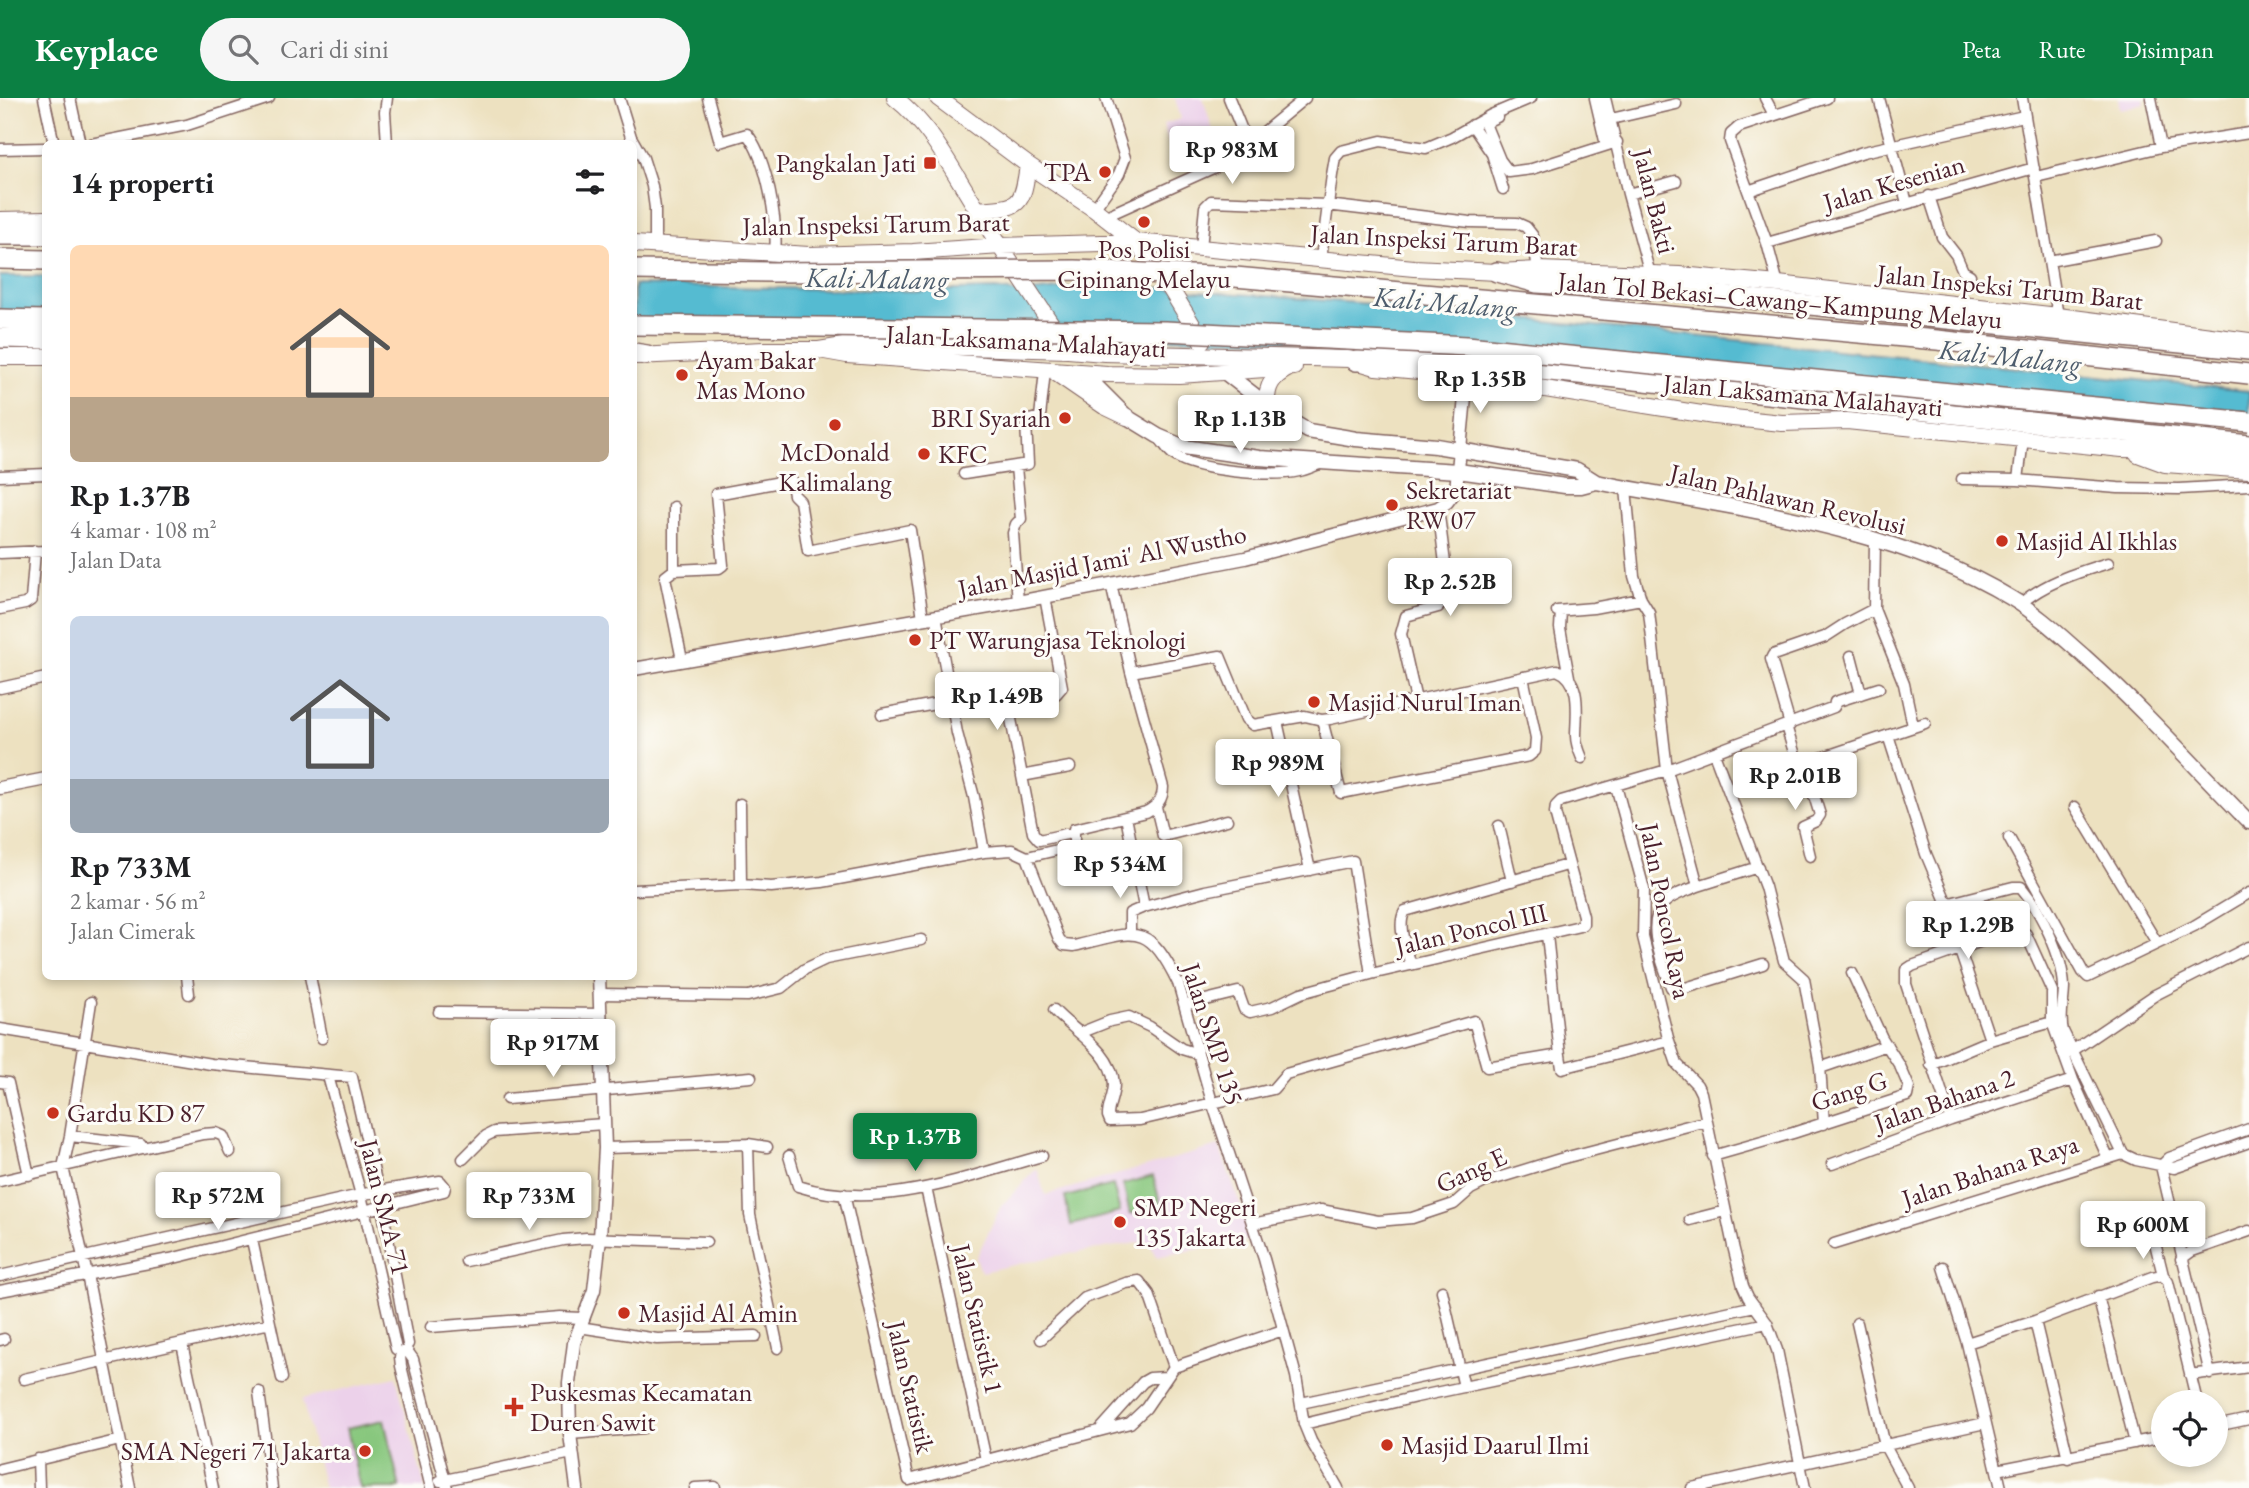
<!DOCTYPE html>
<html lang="id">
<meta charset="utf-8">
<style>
body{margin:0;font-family:"EB Garamond",serif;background:#f6f6f6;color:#202124;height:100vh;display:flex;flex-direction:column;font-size:26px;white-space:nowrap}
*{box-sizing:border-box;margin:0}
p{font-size:23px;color:#757577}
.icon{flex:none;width:38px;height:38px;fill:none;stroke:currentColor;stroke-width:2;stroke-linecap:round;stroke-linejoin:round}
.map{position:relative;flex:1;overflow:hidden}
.panel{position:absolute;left:42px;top:42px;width:595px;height:840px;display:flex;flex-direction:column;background:#fff;border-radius:10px;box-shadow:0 4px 10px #0003}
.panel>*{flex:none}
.buttons{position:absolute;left:2151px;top:1292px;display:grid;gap:14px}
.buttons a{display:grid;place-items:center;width:77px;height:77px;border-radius:50%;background:#fff;box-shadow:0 4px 10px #0003;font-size:35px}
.price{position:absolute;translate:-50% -60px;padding:0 16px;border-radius:7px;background:#fff;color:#222;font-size:23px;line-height:46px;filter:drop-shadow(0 2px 4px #0008)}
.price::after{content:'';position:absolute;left:50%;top:42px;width:21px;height:16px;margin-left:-10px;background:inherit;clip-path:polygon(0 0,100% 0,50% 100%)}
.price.selected{background:#0b8043;color:#fff}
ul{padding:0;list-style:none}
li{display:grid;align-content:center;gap:14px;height:371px;padding:0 28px}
li span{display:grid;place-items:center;height:217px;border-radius:10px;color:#555}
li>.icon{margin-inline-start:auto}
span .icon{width:126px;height:126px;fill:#fffc;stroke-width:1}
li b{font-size:30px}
h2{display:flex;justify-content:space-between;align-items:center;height:84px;padding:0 28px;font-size:30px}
header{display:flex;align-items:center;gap:42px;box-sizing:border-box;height:98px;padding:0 35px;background:#0b8043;color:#fff}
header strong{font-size:33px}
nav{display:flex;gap:38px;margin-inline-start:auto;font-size:24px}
.search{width:490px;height:63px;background:#f6f6f6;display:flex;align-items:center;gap:18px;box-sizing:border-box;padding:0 24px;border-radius:38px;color:#757577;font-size:26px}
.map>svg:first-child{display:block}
</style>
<header>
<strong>Keyplace</strong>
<div class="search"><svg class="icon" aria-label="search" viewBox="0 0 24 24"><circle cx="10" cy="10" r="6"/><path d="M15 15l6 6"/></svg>Cari di sini</div>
<nav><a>Peta</a><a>Rute</a><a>Disimpan</a></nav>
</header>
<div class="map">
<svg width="2249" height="1390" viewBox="0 0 2249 1390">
<rect width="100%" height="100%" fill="#fdfcf7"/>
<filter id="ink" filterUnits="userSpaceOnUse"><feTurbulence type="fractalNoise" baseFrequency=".0143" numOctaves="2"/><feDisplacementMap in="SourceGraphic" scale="14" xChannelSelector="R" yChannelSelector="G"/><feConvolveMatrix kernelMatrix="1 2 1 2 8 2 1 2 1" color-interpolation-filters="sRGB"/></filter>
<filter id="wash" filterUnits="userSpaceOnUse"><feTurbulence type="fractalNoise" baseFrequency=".00686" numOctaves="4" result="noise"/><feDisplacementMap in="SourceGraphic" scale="28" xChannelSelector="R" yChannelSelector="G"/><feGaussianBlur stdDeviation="1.57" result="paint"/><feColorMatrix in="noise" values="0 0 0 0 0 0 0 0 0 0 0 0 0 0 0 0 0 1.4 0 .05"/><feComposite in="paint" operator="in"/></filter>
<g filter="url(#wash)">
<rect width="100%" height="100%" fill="#ede1c0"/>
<path fill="#ecd1ea" d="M 1175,0 L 1203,0 L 1221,59 L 1177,72 L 1163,26 L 1181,21 Z
M 2118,0 L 2144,0 L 2145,6 L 2120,11 Z
M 1219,1048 L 1253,1141 L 1156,1159 L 1149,1143 L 1055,1158 L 981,1174 L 976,1160 L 1001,1108 L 1037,1070 L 1045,1097 Z
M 396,1279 L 425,1390 L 324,1390 L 302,1301 Z"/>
<path fill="#88c77e" stroke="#697354" stroke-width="2" d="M 1978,813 L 1986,834 L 1950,846 L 1943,826 Z
M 1153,1078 L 1161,1108 L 1130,1116 L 1123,1086 Z
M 1113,1087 L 1120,1114 L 1071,1127 L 1065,1099 Z
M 384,1322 L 400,1390 L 360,1390 L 347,1330 Z"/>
<path fill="#54bbd1" stroke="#4f6d7e" stroke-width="2" d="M 0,178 L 45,178 L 45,222 L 0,223 Z
M 634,187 L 913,193 L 996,191 L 1020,195 L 1067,190 L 1160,190 L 1385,207 L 2249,293 L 2249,320 L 1467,248 L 634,227 Z"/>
</g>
<g filter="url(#ink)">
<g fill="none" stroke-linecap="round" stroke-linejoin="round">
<defs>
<path id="minor" d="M 44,0 L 54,46
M 70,0 L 80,46
M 619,0 L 631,39 L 643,60 L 652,88 L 655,110 L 655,148
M 708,0 L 720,44 L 747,36 C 767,60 778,125 775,156
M 1229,0 L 1248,47
M 1595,0 L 1606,47
M 1605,0 L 1628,96 L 1650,176
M 1765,0 L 1774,17
M 1879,0 L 1907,105
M 2022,0 L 2058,218
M 1497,19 L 1490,22 L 1486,28 L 1500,62 L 1509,74 L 1532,71 L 1617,44
M 1611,21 L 1676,6
M 1472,27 L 1492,56 L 1503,91
M 91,46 L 187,27 L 269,0
M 387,46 L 385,14 L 387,0
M 2161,49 L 2249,35
M 0,51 L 46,50
M 2036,79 L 2161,49 L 2151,0
M 1748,93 L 1863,54 L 2024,18
M 1628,96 L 1676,83
M 1929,98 L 1942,139 L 1956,157 L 1963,173 L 1970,177
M 1094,111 L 1119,76 L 1125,60 L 1106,0
M 1104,119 L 1215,69 L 1248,47 L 1305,0
M 1767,145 L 2034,70
M 1201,150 L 1205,109 L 1211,103 L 1327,107 L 1470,124 L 1517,125 L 1526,129 L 1533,138 L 1538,172
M 1321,160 L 1332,77 L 1335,60 L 1341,53 L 1381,43 L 1426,50 L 1452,39 L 1491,17 L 1531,0
M 2049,163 L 2156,143
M 1778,186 L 1767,145 L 1730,43 L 1731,36 L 1739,29 L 1827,0
M 1159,340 C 1164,345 1168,353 1174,357 C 1196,373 1272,379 1299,373 C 1306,372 1313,368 1320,366
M 1016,369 L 1021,421 L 1016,426 L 1013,435 L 1018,504
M 964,376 L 1028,366 L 1026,323 L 1040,319 L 1045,273
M 0,378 L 46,376
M 1962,381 L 2018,382 L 2118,390 L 2179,391 L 2249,387
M 2018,382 L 2023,341
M 1626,390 L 1634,478 L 1641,501 L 1649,514 L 1667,672 L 1698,788 C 1687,793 1673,796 1664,805 C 1644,827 1664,867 1671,889 L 1679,892 L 1763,866
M 674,409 L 674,472
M 1875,443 L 1874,511 L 1904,586 L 1913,628
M 0,455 L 46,453
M 1045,499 L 1062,589 L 1056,596 L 1017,605 L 1012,609 L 1010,616 L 1033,735 L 1039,742 L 1066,736
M 2020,506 C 2046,484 2076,475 2108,465
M 0,511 L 25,506 L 31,502 L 35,453
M 1557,513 L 1593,510 L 1641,501
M 1561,513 L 1560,530 L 1569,579
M 936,518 L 957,635 L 974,699 L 984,754
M 1851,558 L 1861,596
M 682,562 L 665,479 L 674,472 L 719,470 L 723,467 L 716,396 L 791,382 L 794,397 L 800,403 L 808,453 L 910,432 L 923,520
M 1131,574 L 1220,558 L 1246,621 L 1253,627 L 1305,618 L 1322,622 L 1330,621 L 1557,572 C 1583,582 1576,616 1576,638 C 1576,646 1579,653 1582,660
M 0,590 L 46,580
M 1416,602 L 1401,536 L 1406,518 L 1438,509 L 1449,497 L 1438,410
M 882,616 L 951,603
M 1322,622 L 1341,695 L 1529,658 L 1535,653 L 1536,640 L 1523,579
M 1277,623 L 1310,772
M 1790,627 L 1771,561 L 1773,557 L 1825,539 L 1845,526 L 1874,511
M 1786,628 L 1798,667 L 1800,667 L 1925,625
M 1888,637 L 1926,756 L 1945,801 L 1950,805 L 2013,789 L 2021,789 C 2040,812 2063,858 2064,889 C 2064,904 2059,918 2063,933 L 2123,1056
M 1714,655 L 1765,789 L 1784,863 L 1804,881 L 1820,968 L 1824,1026
M 1804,665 L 1820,717 L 1816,723 L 1803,729 L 1810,758
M 1022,678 L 1070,669
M 1616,688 L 1644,791 L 1643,839 L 1668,940 L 1677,966 L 1697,987 L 1701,995 L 1733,1148 L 1743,1188 L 1748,1199 L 1767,1225 L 1777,1252 L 1805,1390
M 740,706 L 741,787
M 1156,709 L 1163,738 L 1227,722
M 2075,709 L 2157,845
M 1126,719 L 1144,809
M 1499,728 L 1512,783
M 2009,740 L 2083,874 L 2088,879 L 2194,828 L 2249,795
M 1027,759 L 1074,748 L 1074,731 L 1146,714 C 1157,708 1163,702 1163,689 L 1131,574 L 1111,486
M 1698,788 L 1758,769
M 634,792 L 741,787 L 771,789 L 822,784 L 984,754 L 1012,752 L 1027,759 L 1059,841 L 1064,847 L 1074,848 C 1134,834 1147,821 1178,885 L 1212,1004 L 1264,1161 L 1296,1278 L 1304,1326 L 1311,1343 L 1338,1390
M 1130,834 L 1130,815 L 1144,809 L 1205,793 L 1353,763 L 1371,876
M 1547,837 L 1560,957
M 1959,850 L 1990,942
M 1411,867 C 1407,852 1396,828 1405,813 L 1567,767
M 187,878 L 189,896
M 310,878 L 322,940
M 600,896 L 748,898 L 781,890 L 805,871 L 826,861 L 921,842
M 91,904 L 70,1038 L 63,1069 L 87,1177 L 130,1390
M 1185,907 L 1238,894 L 1244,911 L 1250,914 L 1272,909 L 1301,895 L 1371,876 L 1580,828 L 1583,826 L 1583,818 L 1555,715 L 1556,708 L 1561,703 L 1667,672 L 1834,609 L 1835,604 L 1879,590
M 1054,912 C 1074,934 1112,953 1114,986 C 1114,998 1108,1007 1108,1018 L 1110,1023 L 1140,1022 L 1273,991 L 1286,976 L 1474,923 L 1487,969 L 1560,957 L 1562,970 L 1669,943
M 439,914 L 601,916
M 0,931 L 211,966 L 352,979 L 382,1109 L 408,1246
M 1080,935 L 1110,923 L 1129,919 L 1150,929 L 1182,951 L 1198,956
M 2072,953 L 2155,897 L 2249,849
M 1931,967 L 1990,942 L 2052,924
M 1820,970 L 1887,947
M 328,978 L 361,1097 L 396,1251
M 0,984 L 8,985 L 29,1077
M 507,1001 L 751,979
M 1951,1022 L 1906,886 L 1906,872 L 1912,868 L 2013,832 L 2026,836 L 2052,893 L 2052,924 L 2073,982 L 2108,1060
M 70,1038 L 141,1046
M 748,1046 L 750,1117 L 778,1250
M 605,1050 L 748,1046 L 767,1049
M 789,1058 L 798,1088 C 877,1114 966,1079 1042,1058
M 1713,1058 L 1793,1035 L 1907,998 L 1909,989 L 1900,968 L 1882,940 L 1852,875
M 463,1061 L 486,1038 L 494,1034 L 604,1026
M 1832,1066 L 1951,1022 L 2073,982
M 2161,1068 L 2210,1276
M 2161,1068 L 2169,1060 L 2249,1031
M 0,1083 L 203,1036 L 216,1035 L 223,1038 L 230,1054
M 926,1090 L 986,1362
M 844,1096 L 909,1382 L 1130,1325 L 1146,1310 L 1174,1269 L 1283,1232
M 1690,1122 L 1725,1113
M 1252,1126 L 1321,1112 L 1378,1123 L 1412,1120 L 1454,1106 L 1471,1091 L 1485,1084 L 1560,1061 L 1707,1023
M 2154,1141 L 2163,1177
M 252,1142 L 282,1280
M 1834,1146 L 2123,1056 L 2136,1062 L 2174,1070 L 2249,1044
M 2181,1161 L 2192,1153 L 2249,1133
M 466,1163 L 563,1142 L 586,1140 L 706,1144
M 1943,1169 L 1967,1245
M 0,1178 L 378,1093 L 440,1083 L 445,1089 L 444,1093 L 170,1161 L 0,1193
M 1442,1193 L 1464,1289
M 2098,1198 L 2135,1345
M 2035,1223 L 2068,1360
M 1857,1225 L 1885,1348 L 1908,1390
M 431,1229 L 560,1219 L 582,1220
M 579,1229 L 657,1241 L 756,1238
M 1041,1241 L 1085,1200 L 1126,1185 L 1139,1183 L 1149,1196 L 1174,1269
M 0,1242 L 4,1241
M 182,1246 L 213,1390
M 2190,1277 L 2249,1269
M 24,1281 L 270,1225
M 259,1294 L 272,1390
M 1301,1305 L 1755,1208
M 1304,1326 L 1416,1299 L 1767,1225
M 2216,1328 L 2249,1321
M 1099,1333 L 1143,1284 L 1150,1280 L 1166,1279
M 570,1336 L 644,1330
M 38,1361 L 39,1390
M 0,1371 L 120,1342
M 1997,1372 L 2163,1339
M 440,1383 L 572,1355
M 431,1390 L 401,1268 L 400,1259 L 402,1254 L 408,1254 L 413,1261 L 447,1390
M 695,1390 L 715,1389
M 1692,1390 L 1985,1325
M 2001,1390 L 1967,1245 L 2035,1223 L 2152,1179 L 2163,1177 L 2168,1184 L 2197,1304"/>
<path id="tertiary" d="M 634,571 L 1018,504 L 1245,460 L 1438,410 L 1447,404 L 1456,392 L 1467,279
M 0,690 L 46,681
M 577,1390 L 570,1336 L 569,1285 L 574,1245 L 594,1192 L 600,1140 L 605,1050 L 599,878"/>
<path id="secondary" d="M 1223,273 L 1276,314 L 1308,333 L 1356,341 L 1436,348 L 1559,369 L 1577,372 L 1596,384 C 1734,411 1889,426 2011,500 C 2038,516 2062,539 2085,559 C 2143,611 2195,669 2249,724
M 1083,275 L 1127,319 L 1158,338 L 1184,349 L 1259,360 L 1458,373 L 1565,388 L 1581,388 L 1596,384"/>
<path id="primary" d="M 895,0 C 931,28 951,70 975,108 C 1002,153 1031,196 1060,239
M 938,0 L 1028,67 L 1094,111 L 1136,144 L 1167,185 L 1202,243
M 977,112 C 1019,109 1022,111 1028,67
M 0,122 L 46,121
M 634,146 L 809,157 L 913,154 L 1001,148 L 1136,144 L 1414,170 L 1497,174 L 1538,172 L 1680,177 L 1778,186 L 2058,218 L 2249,243
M 819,252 L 856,246 L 1068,252 L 1104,255 L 1349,261 L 1376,269 L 1451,276 L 1714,318 L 1782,325 L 1847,323 L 2122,351 L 2179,352 L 2249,360
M 636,258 L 764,252 L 819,252 L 847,257 L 1107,276 L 1179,277 L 1294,269
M 0,259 L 46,259
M 1056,275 L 1104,308 L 1127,319
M 1267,307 C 1266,288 1272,279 1289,270
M 2138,356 L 2165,366 L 2249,372"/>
<path id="motorway" d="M 0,137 L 46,137
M 0,161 L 46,162
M 1497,174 L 1537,185 L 1673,193 L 2249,252
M 0,221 L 46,222
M 0,240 L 46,241
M 634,255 L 647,257
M 1356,263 L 1380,260 L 1483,266 L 2249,347"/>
</defs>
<use href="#minor" stroke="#83635f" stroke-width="13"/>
<use href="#tertiary" stroke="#83635f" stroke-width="15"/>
<use href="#secondary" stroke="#83635f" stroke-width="17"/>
<use href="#primary" stroke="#83635f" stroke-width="18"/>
<use href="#motorway" stroke="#83635f" stroke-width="22"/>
<use href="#minor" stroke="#fff" stroke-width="10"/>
<use href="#tertiary" stroke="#fff" stroke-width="12"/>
<use href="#secondary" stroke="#fff" stroke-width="14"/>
<use href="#primary" stroke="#fff" stroke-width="16"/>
<use href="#motorway" stroke="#fff" stroke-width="19"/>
<defs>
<path id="motorway-bridge" d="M 634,172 L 772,174 L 1075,172 L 1235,179 L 1937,242 L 2249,276
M 634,227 L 1165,233 L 1467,248 L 2249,324"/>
</defs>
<use href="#motorway-bridge" stroke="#83635f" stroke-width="22" stroke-linecap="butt"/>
<use href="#motorway-bridge" stroke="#fff" stroke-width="19"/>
</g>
</g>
<g fill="#c8321e" stroke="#fdfcf7" stroke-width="2.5">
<rect x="923" y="58" width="14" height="14" rx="3.5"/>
<circle cx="1105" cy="74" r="7"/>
<circle cx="1144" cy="124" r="7"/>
<circle cx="682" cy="277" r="7"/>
<circle cx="1065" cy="320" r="7"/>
<circle cx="835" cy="327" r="7"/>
<circle cx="924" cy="356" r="7"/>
<circle cx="1392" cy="407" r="7"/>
<circle cx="2002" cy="443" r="7"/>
<circle cx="915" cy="542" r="7"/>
<circle cx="1314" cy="604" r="7"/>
<circle cx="53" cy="1015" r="7"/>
<circle cx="1120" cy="1124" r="7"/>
<circle cx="624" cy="1215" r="7"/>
<path d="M510.5 1298.5h7v7h7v7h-7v7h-7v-7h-7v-7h7z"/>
<circle cx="1387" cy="1347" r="7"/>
<circle cx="365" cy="1353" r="7"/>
</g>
<g text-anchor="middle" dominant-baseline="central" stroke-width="6" stroke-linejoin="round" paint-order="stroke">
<g font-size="26" fill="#4a1f2b" stroke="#fdfcf7" text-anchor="start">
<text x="916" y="65" text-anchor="end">Pangkalan Jati</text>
<text x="1091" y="74" text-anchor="end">TPA</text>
<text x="1144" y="151" text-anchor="middle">Pos Polisi<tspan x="1144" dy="30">Cipinang Melayu</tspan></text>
<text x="696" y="262">Ayam Bakar<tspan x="696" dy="30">Mas Mono</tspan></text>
<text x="1051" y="320" text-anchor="end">BRI Syariah</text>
<text x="835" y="354" text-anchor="middle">McDonald<tspan x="835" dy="30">Kalimalang</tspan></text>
<text x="938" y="356">KFC</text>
<text x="1406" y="392">Sekretariat<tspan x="1406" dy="30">RW 07</tspan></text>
<text x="2016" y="443">Masjid Al Ikhlas</text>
<text x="929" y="542">PT Warungjasa Teknologi</text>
<text x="1328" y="604">Masjid Nurul Iman</text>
<text x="67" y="1015">Gardu KD 87</text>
<text x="1134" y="1109">SMP Negeri<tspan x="1134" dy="30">135 Jakarta</tspan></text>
<text x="638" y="1215">Masjid Al Amin</text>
<text x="530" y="1294">Puskesmas Kecamatan<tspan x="530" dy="30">Duren Sawit</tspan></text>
<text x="1401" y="1347">Masjid Daarul Ilmi</text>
<text x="351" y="1353" text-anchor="end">SMA Negeri 71 Jakarta</text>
</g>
<g font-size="26" fill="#4a1f2b" stroke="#fdfcf7">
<text transform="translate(1894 85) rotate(-16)">Jalan Kesenian</text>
<text transform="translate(1655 103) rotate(76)">Jalan Bakti</text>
<text transform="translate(876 126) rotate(-1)">Jalan Inspeksi Tarum Barat</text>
<text transform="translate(1444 142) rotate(3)">Jalan Inspeksi Tarum Barat</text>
<text transform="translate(2010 189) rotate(6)">Jalan Inspeksi Tarum Barat</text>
<text transform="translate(1780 202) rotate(5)">Jalan Tol Bekasi–Cawang–Kampung Melayu</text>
<text transform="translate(1026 243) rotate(3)">Jalan Laksamana Malahayati</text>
<text transform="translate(1803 297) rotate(5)">Jalan Laksamana Malahayati</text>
<text transform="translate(1788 401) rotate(13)">Jalan Pahlawan Revolusi</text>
<text transform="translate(1102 463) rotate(-11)">Jalan Masjid Jami' Al Wustho</text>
<text transform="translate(1666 813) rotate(79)">Jalan Poncol Raya</text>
<text transform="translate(1471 831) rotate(-13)">Jalan Poncol III</text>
<text transform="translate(1213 936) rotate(72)">Jalan SMP 135</text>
<text transform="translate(1849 993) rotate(-18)">Gang G</text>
<text transform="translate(1944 1002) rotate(-19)">Jalan Bahana 2</text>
<text transform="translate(1471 1072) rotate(-25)">Gang E</text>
<text transform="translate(1990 1073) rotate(-18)">Jalan Bahana Raya</text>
<text transform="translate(385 1109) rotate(76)">Jalan SMA 71</text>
<text transform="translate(978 1221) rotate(77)">Jalan Statistik 1</text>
<text transform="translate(911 1289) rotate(77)">Jalan Statistik</text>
</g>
<g font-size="28" font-style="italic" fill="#4e5d6d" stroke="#fdfcf7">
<text transform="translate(877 180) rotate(1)">Kali Malang</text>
<text transform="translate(1445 204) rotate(5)">Kali Malang</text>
<text transform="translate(2010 258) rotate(6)">Kali Malang</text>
</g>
</g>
</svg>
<div class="buttons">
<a><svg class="icon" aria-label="locate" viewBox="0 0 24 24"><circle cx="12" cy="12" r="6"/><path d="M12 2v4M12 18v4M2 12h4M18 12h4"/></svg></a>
</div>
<b class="price" style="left:1232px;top:88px">Rp 983M</b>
<b class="price" style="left:1480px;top:317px">Rp 1.35B</b>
<b class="price" style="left:1240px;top:357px">Rp 1.13B</b>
<b class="price" style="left:1450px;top:520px">Rp 2.52B</b>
<b class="price" style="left:997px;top:634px">Rp 1.49B</b>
<b class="price" style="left:1278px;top:701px">Rp 989M</b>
<b class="price" style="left:1795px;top:714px">Rp 2.01B</b>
<b class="price" style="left:1120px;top:802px">Rp 534M</b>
<b class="price" style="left:1968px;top:863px">Rp 1.29B</b>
<b class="price" style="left:553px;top:981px">Rp 917M</b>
<b class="price selected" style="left:915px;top:1075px">Rp 1.37B</b>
<b class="price" style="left:218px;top:1134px">Rp 572M</b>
<b class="price" style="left:529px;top:1134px">Rp 733M</b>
<b class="price" style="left:2143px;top:1163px">Rp 600M</b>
<section class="panel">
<h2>14 properti<svg class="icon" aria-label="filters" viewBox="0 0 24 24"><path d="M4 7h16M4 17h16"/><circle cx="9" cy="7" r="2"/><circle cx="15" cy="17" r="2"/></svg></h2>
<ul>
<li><span style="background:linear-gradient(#ffd9b3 70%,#b9a48a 0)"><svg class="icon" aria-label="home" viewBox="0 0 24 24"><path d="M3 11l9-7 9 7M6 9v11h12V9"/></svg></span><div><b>Rp 1.37B</b><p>4 kamar · 108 m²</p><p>Jalan Data</p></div></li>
<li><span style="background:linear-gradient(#c9d6e8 75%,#9aa5b1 0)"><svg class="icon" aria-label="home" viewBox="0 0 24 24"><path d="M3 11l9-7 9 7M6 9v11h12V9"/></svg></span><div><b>Rp 733M</b><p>2 kamar · 56 m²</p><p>Jalan Cimerak</p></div></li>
</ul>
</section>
</div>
